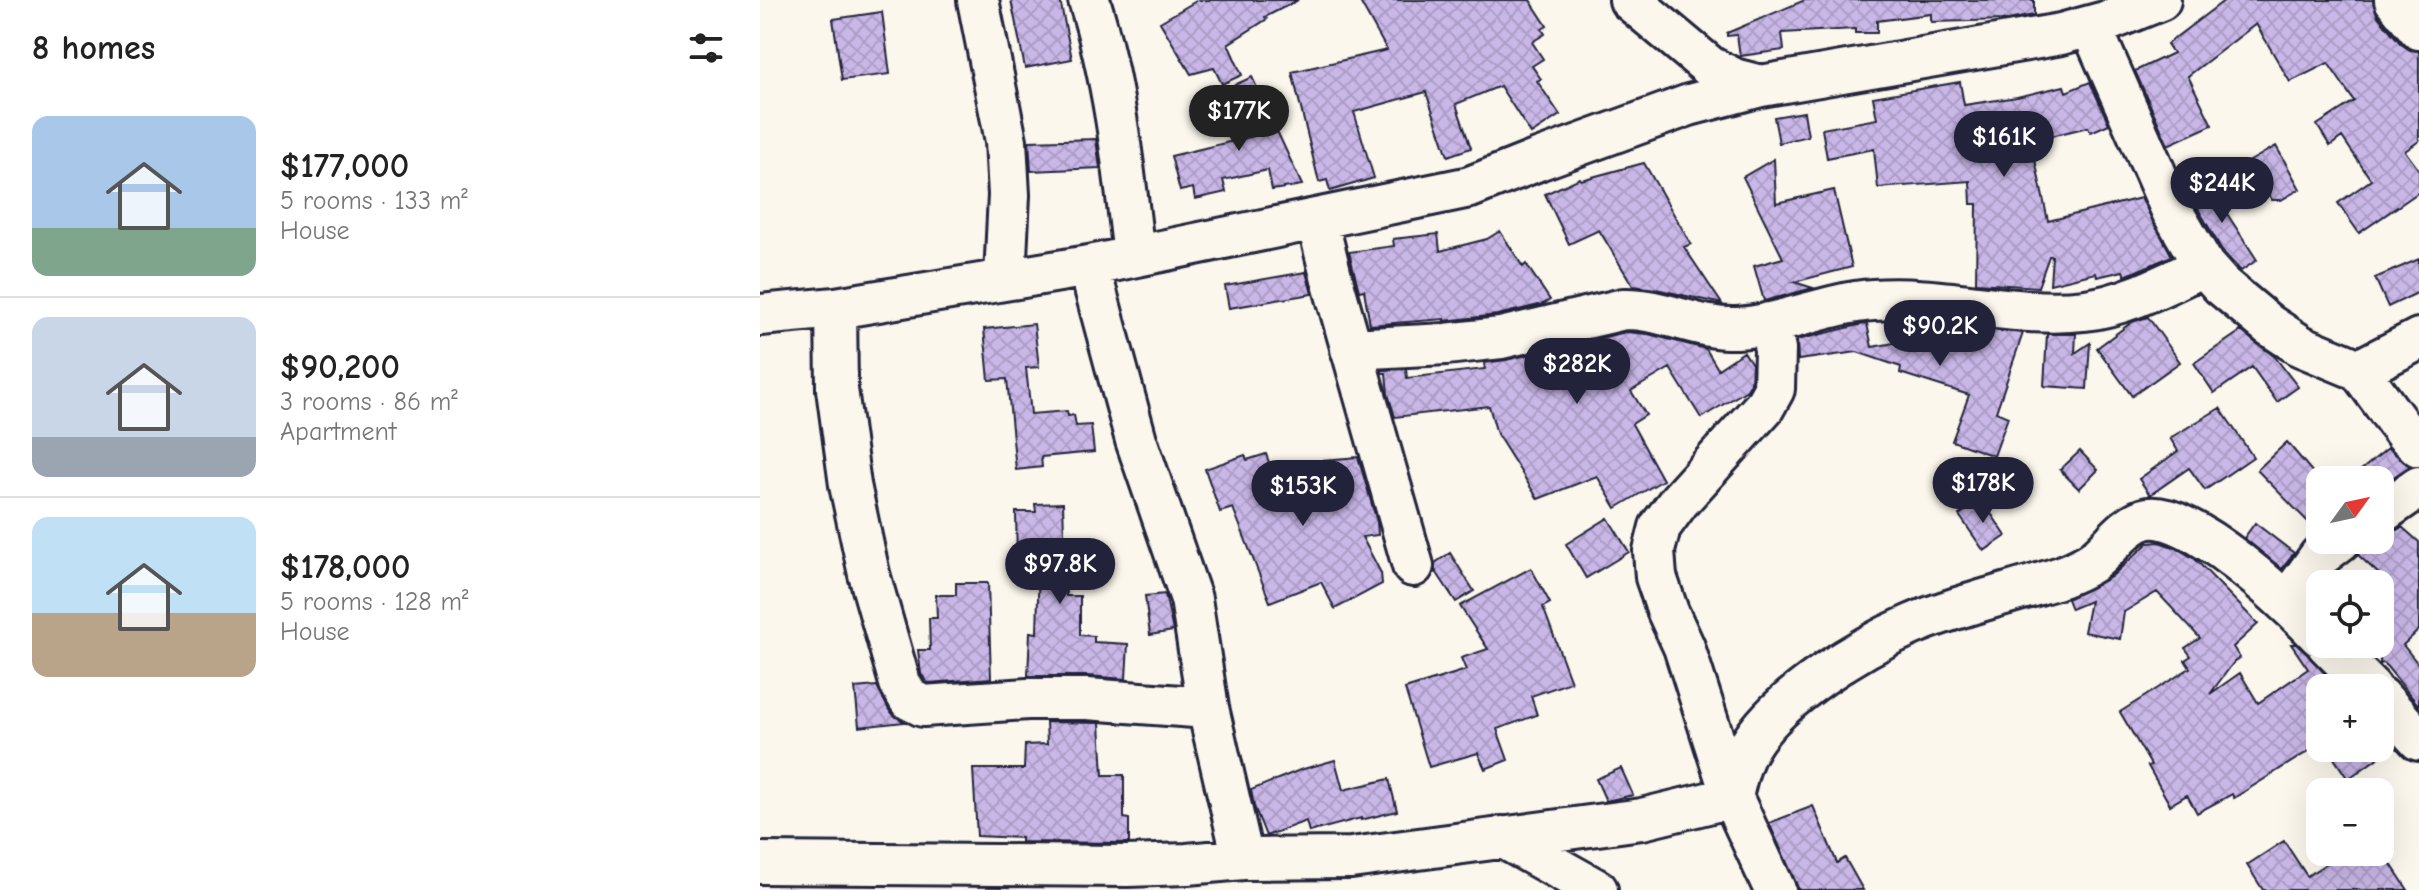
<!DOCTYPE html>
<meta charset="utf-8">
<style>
body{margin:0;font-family:"Comic Neue",sans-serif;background:#f6f6f6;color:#222;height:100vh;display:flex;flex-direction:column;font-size:30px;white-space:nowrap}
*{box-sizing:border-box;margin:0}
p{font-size:26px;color:#767676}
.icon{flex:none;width:44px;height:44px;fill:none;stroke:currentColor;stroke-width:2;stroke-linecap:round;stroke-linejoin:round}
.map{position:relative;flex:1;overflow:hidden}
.drawer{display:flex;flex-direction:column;background:#fff;width:760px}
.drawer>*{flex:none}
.needle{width:52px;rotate:57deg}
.buttons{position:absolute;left:1546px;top:466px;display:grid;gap:16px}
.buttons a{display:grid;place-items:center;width:88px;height:88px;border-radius:16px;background:#fff;box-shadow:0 8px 32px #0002;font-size:40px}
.price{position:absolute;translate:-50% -68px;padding:0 18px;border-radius:28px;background:#22223b;color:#fff;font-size:26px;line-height:52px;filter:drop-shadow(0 2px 4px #0008)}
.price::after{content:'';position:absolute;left:50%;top:48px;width:24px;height:18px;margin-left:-12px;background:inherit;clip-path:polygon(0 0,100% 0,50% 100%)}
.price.current{background:#222;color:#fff}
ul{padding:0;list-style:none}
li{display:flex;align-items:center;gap:24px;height:200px;padding:0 32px}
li+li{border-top:2px solid #e0e0e0}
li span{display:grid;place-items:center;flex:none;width:224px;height:160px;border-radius:16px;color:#555}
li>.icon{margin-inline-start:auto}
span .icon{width:96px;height:96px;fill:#fffc;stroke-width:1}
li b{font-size:34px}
h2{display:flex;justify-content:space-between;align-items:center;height:96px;padding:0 32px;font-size:34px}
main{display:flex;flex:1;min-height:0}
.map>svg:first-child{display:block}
</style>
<main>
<section class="drawer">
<h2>8 homes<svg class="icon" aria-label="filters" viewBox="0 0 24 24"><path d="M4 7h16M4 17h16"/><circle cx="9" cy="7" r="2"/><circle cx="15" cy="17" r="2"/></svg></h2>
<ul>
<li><span style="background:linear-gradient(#a9c7e8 70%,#7fa58c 0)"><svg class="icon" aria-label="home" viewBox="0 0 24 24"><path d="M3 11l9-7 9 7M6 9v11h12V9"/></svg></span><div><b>$177,000</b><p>5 rooms · 133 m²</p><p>House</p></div></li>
<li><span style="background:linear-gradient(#c9d6e8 75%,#9aa5b1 0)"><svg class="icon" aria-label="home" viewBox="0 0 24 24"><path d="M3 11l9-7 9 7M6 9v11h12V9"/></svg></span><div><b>$90,200</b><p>3 rooms · 86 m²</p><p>Apartment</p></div></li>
<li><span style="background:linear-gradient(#bfe0f5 60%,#b9a48a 0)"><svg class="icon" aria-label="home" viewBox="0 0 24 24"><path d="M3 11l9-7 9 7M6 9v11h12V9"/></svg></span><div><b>$178,000</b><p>5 rooms · 128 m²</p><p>House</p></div></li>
</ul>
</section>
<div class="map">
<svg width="1659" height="890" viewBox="0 0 1659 890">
<defs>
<pattern id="building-cross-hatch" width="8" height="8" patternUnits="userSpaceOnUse" patternTransform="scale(2)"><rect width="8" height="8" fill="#c9b7e7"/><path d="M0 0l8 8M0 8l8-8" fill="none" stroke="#ac9dc7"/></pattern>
</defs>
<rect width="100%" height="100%" fill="#fbf7ec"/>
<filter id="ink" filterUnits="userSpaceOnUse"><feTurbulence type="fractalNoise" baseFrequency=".0125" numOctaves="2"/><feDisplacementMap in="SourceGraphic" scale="16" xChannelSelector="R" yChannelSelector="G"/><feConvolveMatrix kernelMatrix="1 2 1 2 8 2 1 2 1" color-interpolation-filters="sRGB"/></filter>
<g filter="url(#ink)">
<path fill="url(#building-cross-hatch)" stroke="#22223b" stroke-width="2" d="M 251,0 L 300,0 L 312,59 L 265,68 Z
M 438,0 L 538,0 L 505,17 L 507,19 L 468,44 L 482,75 L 462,84 L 454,68 L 431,74 L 400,22 Z
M 599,0 L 770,0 L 787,26 L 782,29 L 785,34 L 772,42 L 783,59 L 772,66 L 781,79 L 777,81 L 800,115 L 771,134 L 740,86 L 696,104 L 711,148 L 688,156 L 666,92 L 594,112 L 614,178 L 570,191 L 567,180 L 559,182 L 532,72 L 627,50 Z
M 1045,0 L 1274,0 L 1274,15 L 1248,20 L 1171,22 L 1171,14 L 1117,21 L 1117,33 L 1095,33 L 1095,29 L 1022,33 L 1024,50 L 980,56 L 977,35 L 967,36 L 967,33 Z
M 1465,0 L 1613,0 L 1617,15 L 1641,44 L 1650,50 L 1659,51 L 1659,141 L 1645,151 L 1659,170 L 1659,192 L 1599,233 L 1578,203 L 1611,180 L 1582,137 L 1570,146 L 1557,125 L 1594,101 L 1568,63 L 1530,82 L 1496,24 L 1428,76 L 1452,125 L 1408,145 L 1375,71 L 1413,53 L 1407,44 Z
M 122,12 L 130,74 L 82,80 L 73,19 Z
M 492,77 L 542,185 L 512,190 L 508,170 L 463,180 L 466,192 L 435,199 L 433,188 L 420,191 L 411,156 L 494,136 L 470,87 Z
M 1200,82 L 1204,105 L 1257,97 L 1304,86 L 1306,92 L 1330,82 L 1349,124 L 1331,132 L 1328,127 L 1271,141 L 1288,221 L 1381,198 L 1412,256 L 1365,276 L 1363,271 L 1337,277 L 1336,273 L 1290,284 L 1292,256 L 1289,256 L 1278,287 L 1216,283 L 1217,204 L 1211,204 L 1210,181 L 1118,188 L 1114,149 L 1067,158 L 1062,129 L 1117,119 L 1113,97 Z
M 1044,112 L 1048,136 L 1019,143 L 1014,117 Z
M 336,139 L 340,168 L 271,171 L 269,141 Z
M 1516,146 L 1540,189 L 1521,200 L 1512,200 L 1490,161 Z
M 1014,159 L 1016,203 L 1074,190 L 1092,267 L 1034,282 L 1053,288 L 1004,301 L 994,266 L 1023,258 L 983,177 Z
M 884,163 L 931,244 L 924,247 L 962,304 L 896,289 L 873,286 L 839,230 L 809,244 L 785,194 L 820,178 L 821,180 Z
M 1451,179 L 1466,204 L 1462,206 L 1497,260 L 1481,271 L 1463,252 L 1429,193 Z
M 740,231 L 763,267 L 766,264 L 790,300 L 783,304 L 737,315 L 684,321 L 684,319 L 610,325 L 604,290 L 599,291 L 589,252 L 634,246 L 633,239 L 678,234 L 680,251 L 727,239 Z
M 1659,259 L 1659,292 L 1628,307 L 1615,278 Z
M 546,272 L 552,294 L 469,308 L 465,286 Z
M 1388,317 L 1420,362 L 1372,396 L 1337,348 L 1372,322 Z
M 1132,323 L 1165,324 L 1263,333 L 1236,412 L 1248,417 L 1234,456 L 1192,441 L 1209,395 L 1140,373 L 1141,367 L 1097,352 L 1038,360 L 1037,340 L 1099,325 L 1107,324 L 1112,347 L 1134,343 Z
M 274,324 L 279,367 L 266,368 L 271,414 L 307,411 L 308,416 L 314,415 L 316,426 L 331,425 L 334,452 L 281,457 L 282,467 L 256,470 L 247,379 L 229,380 L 224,329 Z
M 1481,331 L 1515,357 L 1538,387 L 1517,402 L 1492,367 L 1454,393 L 1434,363 Z
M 866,332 L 888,334 L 946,349 L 958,369 L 984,352 L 992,364 L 991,383 L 987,390 L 941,418 L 910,368 L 871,391 L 886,415 L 872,424 L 903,480 L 856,508 L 837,476 L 778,499 L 737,434 L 729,406 L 635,417 L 628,394 L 626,373 L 622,373 L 622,370 L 646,369 L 647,378 L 725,369 L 724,363 L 746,360 Z
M 1287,334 L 1316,334 L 1315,353 L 1330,343 L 1327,389 L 1284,386 Z
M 1460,408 L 1493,457 L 1445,490 L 1429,468 L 1390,495 L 1379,479 L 1418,451 L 1410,438 Z
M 1527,442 L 1560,481 L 1560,527 L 1556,530 L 1497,470 Z
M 1628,448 L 1650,466 L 1629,480 L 1589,480 Z
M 1320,451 L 1338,470 L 1319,489 L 1300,470 Z
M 506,454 L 524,504 L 563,502 L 560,471 L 564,470 L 563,460 L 598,457 L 617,522 L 618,535 L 602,537 L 621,573 L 622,584 L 575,609 L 561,582 L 510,602 L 473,508 L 460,512 L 445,469 L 485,455 L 487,460 Z
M 1222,500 L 1246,536 L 1224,551 L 1199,515 Z
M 303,503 L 306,596 L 320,596 L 320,635 L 334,636 L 334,642 L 368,644 L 366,679 L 327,676 L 268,676 L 270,632 L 277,633 L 279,562 L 257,563 L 256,512 L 276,512 L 275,504 Z
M 848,518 L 869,552 L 826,578 L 806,544 Z
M 1495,523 L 1534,553 L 1522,569 L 1484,538 Z
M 1642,527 L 1659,542 L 1659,630 L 1643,645 L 1659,665 L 1659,706 L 1624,663 L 1620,664 L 1620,658 L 1609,644 L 1620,644 L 1620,575 L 1598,555 L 1605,540 L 1620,540 L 1620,537 L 1632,533 Z
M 1399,542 L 1416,548 L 1435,559 L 1498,624 L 1473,647 L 1480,658 L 1474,662 L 1450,694 L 1480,673 L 1498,703 L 1548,669 L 1531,644 L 1536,644 L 1547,654 L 1578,688 L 1560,688 L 1560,744 L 1474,798 L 1472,794 L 1437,813 L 1427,795 L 1410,805 L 1388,766 L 1391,765 L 1360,712 L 1430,668 L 1425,660 L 1431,656 L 1425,648 L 1440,638 L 1397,592 L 1364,612 L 1360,639 L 1324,632 L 1330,601 L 1311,609 L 1307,599 L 1351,577 L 1388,543 Z
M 690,553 L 714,591 L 696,602 L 675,570 L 675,563 Z
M 771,568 L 790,603 L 783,607 L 811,682 L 771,696 L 777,715 L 737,729 L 748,760 L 725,769 L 718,753 L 669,767 L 645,689 L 706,670 L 701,658 L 728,649 L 700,606 Z
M 196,583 L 228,583 L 231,678 L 168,683 L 161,674 L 158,650 L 170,650 L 169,618 L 177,618 L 176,595 L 196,595 Z
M 405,594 L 413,631 L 390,635 L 385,596 Z
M 117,686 L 129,710 L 144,722 L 99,727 L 95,688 Z
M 286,722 L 340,723 L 343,775 L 364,775 L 364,818 L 369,819 L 369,843 L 261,842 L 261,838 L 217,836 L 213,769 L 264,769 L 265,745 L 287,744 Z
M 1567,748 L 1632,748 L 1588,779 Z
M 575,760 L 583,790 L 629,779 L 637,811 L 601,820 L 601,818 L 549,832 L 546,821 L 506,836 L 494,806 L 491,790 L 540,770 Z
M 861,768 L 873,795 L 846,801 L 836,779 Z
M 1053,806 L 1077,863 L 1085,858 L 1103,890 L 1039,890 L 1009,823 Z
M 1524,841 L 1547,876 L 1584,852 L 1611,852 L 1618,863 L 1627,858 L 1648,890 L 1503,890 L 1487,865 Z"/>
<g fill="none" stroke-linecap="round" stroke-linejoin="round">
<defs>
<path id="minor" d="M 218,0 L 246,141 L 249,195 L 245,278
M 329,0 C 355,83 364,170 374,256
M 870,0 L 950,67 L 974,79 L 1001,86
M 1635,0 L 1659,29
M 1331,27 L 1412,211 L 1444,266 L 1461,285 L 1509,325 L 1541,346 L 1599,370 L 1645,433 L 1659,446
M 557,219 L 571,276 L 653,566
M 329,266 L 376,440 L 431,599 L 448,708 L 483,859
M 76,308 L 77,389 L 90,485 L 109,574 L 140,683 L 149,699 L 163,706 L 268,699 L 327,699 L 448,708
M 0,315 L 76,308 L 329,266 L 710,187 L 778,160 L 929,105 L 1001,86 L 1301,34 L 1345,22 L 1400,0
M 1009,323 L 1015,349 L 1014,389 L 1004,407 L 919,501 L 900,527 L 894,551 L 896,577 L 908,612 L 924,647 L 972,797 L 1015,890
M 591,349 L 686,344 L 741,338 L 864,309 C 902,308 938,330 977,328 C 1024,325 1067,303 1113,300 C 1184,295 1255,318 1325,310 C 1367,305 1407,283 1444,266
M 1599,370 L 1659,339
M 1620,514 L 1659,487
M 1527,602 L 1560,556 L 1581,540
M 1567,644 L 1611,688
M 1620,697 L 1659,740
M 742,837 L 837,890
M 0,863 L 367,866 L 427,864 L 483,859 L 591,858 L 882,819 L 972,797 C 976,779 980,761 990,745 C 1019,697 1100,647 1151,625 C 1200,604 1254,593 1304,576 C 1313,572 1323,568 1332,562 C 1349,550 1363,526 1384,519 C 1428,506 1531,606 1560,636"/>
</defs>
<use href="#minor" stroke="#22223b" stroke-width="46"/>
<use href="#minor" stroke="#fbf7ec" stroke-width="40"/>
</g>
</g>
</svg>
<div class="buttons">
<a><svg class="needle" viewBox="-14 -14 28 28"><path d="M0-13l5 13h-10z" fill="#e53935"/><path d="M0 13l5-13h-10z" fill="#767676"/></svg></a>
<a><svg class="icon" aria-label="locate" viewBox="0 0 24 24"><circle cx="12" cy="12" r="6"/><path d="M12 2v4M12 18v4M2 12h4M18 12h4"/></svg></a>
<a>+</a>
<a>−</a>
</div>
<b class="price current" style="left:479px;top:153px">$177K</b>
<b class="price" style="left:1244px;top:179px">$161K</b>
<b class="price" style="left:1462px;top:225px">$244K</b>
<b class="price" style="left:1180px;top:368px">$90.2K</b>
<b class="price" style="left:817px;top:406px">$282K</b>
<b class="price" style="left:1223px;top:525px">$178K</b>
<b class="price" style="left:543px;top:528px">$153K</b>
<b class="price" style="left:300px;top:606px">$97.8K</b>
</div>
</main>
